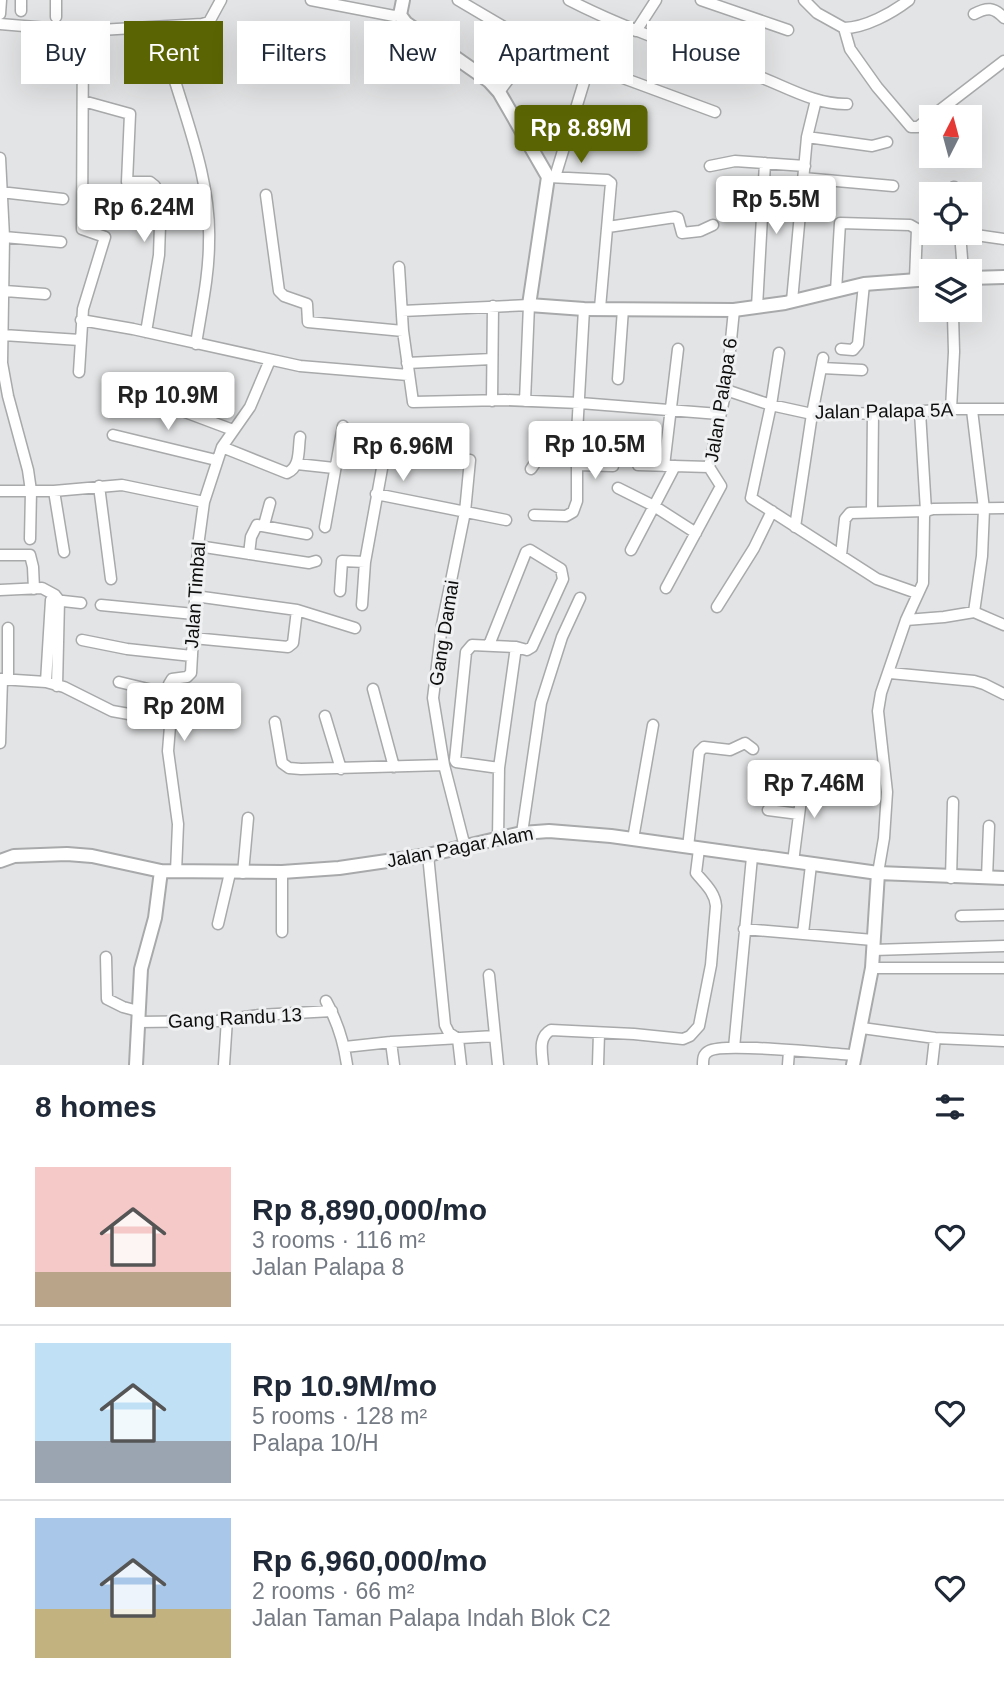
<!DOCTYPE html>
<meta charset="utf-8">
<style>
body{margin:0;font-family:Arial,sans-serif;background:#f2f2f3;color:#1f2937;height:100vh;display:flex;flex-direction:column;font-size:26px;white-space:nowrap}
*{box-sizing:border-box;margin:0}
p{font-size:23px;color:#747a83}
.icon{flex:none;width:38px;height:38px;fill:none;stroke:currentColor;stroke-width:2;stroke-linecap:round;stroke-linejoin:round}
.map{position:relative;height:1065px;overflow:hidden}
.details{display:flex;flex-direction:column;background:#fff;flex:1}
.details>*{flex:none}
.hud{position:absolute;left:21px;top:21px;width:962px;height:63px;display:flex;gap:14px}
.needle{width:46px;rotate:6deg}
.buttons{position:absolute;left:919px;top:105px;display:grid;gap:14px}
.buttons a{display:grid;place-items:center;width:63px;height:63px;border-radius:0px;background:#fff;box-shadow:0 7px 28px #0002;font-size:35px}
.price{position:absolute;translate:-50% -60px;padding:0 16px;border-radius:7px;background:#fff;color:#222;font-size:23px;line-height:46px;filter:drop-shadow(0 2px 4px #0008)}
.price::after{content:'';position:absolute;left:50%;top:42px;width:21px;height:16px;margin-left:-10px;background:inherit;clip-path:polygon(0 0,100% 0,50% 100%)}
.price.on{background:#5b6403;color:#fff}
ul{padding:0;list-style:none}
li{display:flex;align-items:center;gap:21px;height:175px;padding:0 35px}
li+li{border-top:2px solid #e0e1e3}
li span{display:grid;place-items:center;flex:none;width:196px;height:140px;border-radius:0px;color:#555}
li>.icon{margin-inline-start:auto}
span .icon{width:84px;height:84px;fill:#fffc;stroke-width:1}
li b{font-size:30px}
h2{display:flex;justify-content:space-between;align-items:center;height:84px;padding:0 35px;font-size:30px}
.tag{padding:0 24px;border-radius:0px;background:#fff;box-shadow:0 7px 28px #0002;font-size:24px;line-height:63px}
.tag.on{background:#5b6403;color:#fff}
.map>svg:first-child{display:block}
</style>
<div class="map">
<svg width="1004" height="1065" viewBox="0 0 1004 1065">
<rect width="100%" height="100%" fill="#e3e4e5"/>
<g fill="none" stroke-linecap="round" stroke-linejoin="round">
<defs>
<path id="minor" d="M 21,0 L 21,11
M 56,0 L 56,17
M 311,0 L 394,16 L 400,15
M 458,0 L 531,43 L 528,53 L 499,92
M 569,0 C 629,31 693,51 755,75 C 785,86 815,105 847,104
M 701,0 L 788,30
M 804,0 L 817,13 L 844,28
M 0,14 L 1,0
M 974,14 C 987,7 994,7 1004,18
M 0,24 L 83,31 L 202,24 L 209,22 L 221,0
M 844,28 L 850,49 L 877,87 L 911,127 L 918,127 L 1004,61
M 844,28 C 865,28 892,13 909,0
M 636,31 L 656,0
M 174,78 C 190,130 211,186 209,242 C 209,276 201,311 196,344
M 83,101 L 130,114 L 127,182 L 150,182 L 155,186 L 160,225 L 159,255 L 146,332
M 807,137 L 872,146 L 887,142
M 0,158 L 4,237 L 2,363 L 8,396 L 28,470 L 31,491 L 30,539
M 710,166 L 735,161 L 805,166
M 549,177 L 607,180 L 611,183 L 600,308
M 555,177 L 588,69 L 596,68 L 715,112
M 803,178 L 893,186
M 954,187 L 955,194
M 0,192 L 63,199
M 266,195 L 279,291 L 284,296 L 307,304 L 308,322 L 403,331
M 608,227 L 675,217 L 678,218 L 682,233 L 700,231 L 713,225
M 960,233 L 963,271
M 962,233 L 1004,239
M 4,237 L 61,242
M 399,267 L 403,331 L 413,402 L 505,400 L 580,403 L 719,414
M 5,291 L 45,294
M 836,291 L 840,223 L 910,225 L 917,229 L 915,279
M 792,301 L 807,137 L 816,100
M 757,307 L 765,163
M 402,311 L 529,305 L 525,401
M 81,320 L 133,329 L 300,366 L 408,375
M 3,335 L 80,340
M 841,349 L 853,350 L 858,344 L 864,284
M 779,353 L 771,405 L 751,498 L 877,579 L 917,593
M 407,363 L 492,359
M 822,368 L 862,370
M 79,372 L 83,309 L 105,237 L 82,229 L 83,31
M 618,379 L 623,309
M 726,390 L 771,405 L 812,414 L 896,413 L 951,409 L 1004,409
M 137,394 L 233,430
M 492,401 L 493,306
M 951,409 L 954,352 L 953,315
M 972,410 L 984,509 L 982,556 L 974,612
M 113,435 L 216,460
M 340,446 L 420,456
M 222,447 L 287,473 C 301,467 298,449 300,437
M 297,464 L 334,468
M 577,465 L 613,466
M 638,465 L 709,467
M 664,466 L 678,349
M 531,469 C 547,446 548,437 577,433
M 99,486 L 111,579
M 618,488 L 654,506 L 696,533
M 0,491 L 54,491 L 122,485 L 204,502
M 54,491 L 64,552
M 376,494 L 506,520
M 872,511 L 873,413
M 534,515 L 566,516 L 573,512 L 577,501 L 577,433 L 584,309
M 264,525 L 270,503
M 325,527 L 343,426
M 795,527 L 812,414 L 823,358
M 198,546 L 309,563 L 316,561
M 631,550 L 675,466
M 249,554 L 251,537 L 257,525 L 307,534
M 0,555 L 30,555 L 33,567 L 34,589
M 841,555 L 845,519 L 850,513 L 926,511 L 920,412
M 666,588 L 721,486 L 709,467 L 726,390 L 734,310
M 0,590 L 42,588 L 55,595
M 340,591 L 342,561 L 365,562
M 55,595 L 59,600 L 57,686
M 195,596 L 297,610 L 355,628
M 54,600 L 81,603
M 101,605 L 194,614
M 362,605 L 365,562 L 385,452
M 717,607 L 754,548 L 772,511
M 906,620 L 944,617 L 974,612 L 1004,625
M 8,628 L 8,680
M 193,638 L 288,647 L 293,643 L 297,610
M 82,640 L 127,649 L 192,656
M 489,645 L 526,552 L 530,550 L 561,569 L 563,579 L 532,647 L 527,650 L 516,647
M 890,673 L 974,681 L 984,684 L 1004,694
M 0,679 L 46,682 L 64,687 L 112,711 L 140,716 L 171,714
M 46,682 L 51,600 L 55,595
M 119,682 L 169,694
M 373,689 L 394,767
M 325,716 L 341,769
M 275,722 L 282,763 L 289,768 L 301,769 L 444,765
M 0,743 L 2,679
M 768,810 L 799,814
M 522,833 L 541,703 L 562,637 L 580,598
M 498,839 L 499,768 L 516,647 L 472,645 L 466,652 L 455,760 L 456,762 L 499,768
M 633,839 L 653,725
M 465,847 L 444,765 L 433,698 L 442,625 L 465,512 L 470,460
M 688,847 L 699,752 L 704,747 L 730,750 L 745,743 L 753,749
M 428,855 L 445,1025 L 449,1033 L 458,1039
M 793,862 L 804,776
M 176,872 L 178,824 L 168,751 L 171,714 L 169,684 L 172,679 L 187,677 L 191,673 L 198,546 L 204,502 L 222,447 L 250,407 L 270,360
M 282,872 L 282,932
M 243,873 L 248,818
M 878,873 L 884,838 L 887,792 L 878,711 L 881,693 L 906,620 L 923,583 L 924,516 L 926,511 L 933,509 L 1004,508
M 951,878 L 953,802
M 987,878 L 989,826
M 961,916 L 1004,915
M 218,924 L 230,873
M 744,929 L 873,940
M 803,933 L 811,865
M 873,950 L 1004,946
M 106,957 L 107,999 L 123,1007 L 138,1011
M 872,968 L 1004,968
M 489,975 L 498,1065
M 326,1001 C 337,1021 344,1043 347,1065
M 138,1022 L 217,1021 L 259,1015 L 332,1011
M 862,1028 L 935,1038 L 1004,1041
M 458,1039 L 461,1065
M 391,1042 L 394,1065
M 345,1047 L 391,1042 L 495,1036
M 734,1048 L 752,857
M 224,1065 L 227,1019
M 543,1065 C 542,1052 538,1037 551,1030 L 634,1034 L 683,1039 L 690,1036 L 699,1026 L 711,965 L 716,906 C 715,892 704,883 696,873 L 699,849
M 598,1065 L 599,1033
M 703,1065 C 703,1059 703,1054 709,1051 C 724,1042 831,1054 855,1055
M 788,1065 L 789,1051
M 932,1065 L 935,1038"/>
<path id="tertiary" d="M 403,0 L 400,15 L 406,23 L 489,81 L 499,92 L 548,177 L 529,305 L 584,309 L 734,310 L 785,303 L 864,284 L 931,279
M 970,278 L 1004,277
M 0,861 L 14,856 L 67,854 L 92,856 L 161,871 L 282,872 L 339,868 L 428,855 L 522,833 L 549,831 L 611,836 L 878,873 L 1004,878
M 136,1065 L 141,969 L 155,918 L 161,871
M 853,1065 L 872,968 L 878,873"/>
</defs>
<use href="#minor" stroke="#a8a9aa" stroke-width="13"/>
<use href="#tertiary" stroke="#a8a9aa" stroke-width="16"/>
<use href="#minor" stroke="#fff" stroke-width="10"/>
<use href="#tertiary" stroke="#fff" stroke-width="12"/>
</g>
<g text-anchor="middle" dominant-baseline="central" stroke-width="6" stroke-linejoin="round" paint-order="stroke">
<g font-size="19" fill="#0e0e0e" stroke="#f0f1f2">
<text transform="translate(721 400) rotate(-81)">Jalan Palapa 6</text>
<text transform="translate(884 411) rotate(-1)">Jalan Palapa 5A</text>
<text transform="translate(195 595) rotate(-86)">Jalan Timbal</text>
<text transform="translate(444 633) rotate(-81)">Gang Damai</text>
<text transform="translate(460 847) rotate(-11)">Jalan Pagar Alam</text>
<text transform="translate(235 1018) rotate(-3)">Gang Randu 13</text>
</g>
</g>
</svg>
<div class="buttons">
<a><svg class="needle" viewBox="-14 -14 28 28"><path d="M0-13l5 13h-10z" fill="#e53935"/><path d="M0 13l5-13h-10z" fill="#747a83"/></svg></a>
<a><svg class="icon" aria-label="locate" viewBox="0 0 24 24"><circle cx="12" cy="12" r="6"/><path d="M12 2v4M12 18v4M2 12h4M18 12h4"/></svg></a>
<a><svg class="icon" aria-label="layers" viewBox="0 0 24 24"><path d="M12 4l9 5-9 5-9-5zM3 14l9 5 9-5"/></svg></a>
</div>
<b class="price on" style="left:581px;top:165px">Rp 8.89M</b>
<b class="price" style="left:776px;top:236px">Rp 5.5M</b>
<b class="price" style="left:144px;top:244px">Rp 6.24M</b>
<b class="price" style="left:168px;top:432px">Rp 10.9M</b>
<b class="price" style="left:595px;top:481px">Rp 10.5M</b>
<b class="price" style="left:403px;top:483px">Rp 6.96M</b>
<b class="price" style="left:184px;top:743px">Rp 20M</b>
<b class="price" style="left:814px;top:820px">Rp 7.46M</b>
<div class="hud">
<a class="tag">Buy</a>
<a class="tag on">Rent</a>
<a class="tag">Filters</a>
<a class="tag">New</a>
<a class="tag">Apartment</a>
<a class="tag">House</a>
</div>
</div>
<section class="details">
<h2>8 homes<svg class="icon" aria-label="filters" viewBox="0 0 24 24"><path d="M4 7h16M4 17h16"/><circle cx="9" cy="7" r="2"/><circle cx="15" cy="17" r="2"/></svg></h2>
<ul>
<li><span style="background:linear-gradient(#f6c9c9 75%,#b9a48a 0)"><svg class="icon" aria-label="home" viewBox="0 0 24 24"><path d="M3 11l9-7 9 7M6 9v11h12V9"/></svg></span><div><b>Rp 8,890,000/mo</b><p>3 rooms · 116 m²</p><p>Jalan Palapa 8</p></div><svg class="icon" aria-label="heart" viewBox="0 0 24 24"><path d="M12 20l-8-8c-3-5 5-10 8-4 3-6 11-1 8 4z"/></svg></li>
<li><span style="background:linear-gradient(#bfe0f5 70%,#9aa5b1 0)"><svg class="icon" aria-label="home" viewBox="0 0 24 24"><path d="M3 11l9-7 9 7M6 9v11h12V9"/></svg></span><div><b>Rp 10.9M/mo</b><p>5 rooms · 128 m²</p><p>Palapa 10/H</p></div><svg class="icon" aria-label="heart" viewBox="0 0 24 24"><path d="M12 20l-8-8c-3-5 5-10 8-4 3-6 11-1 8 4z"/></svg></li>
<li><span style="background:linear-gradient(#a9c7e8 65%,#c2b280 0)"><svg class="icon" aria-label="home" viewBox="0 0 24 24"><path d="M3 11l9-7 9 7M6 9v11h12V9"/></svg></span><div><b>Rp 6,960,000/mo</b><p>2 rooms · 66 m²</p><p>Jalan Taman Palapa Indah Blok C2</p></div><svg class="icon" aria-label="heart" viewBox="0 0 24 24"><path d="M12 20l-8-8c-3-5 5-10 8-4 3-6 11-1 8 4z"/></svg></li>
</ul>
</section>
